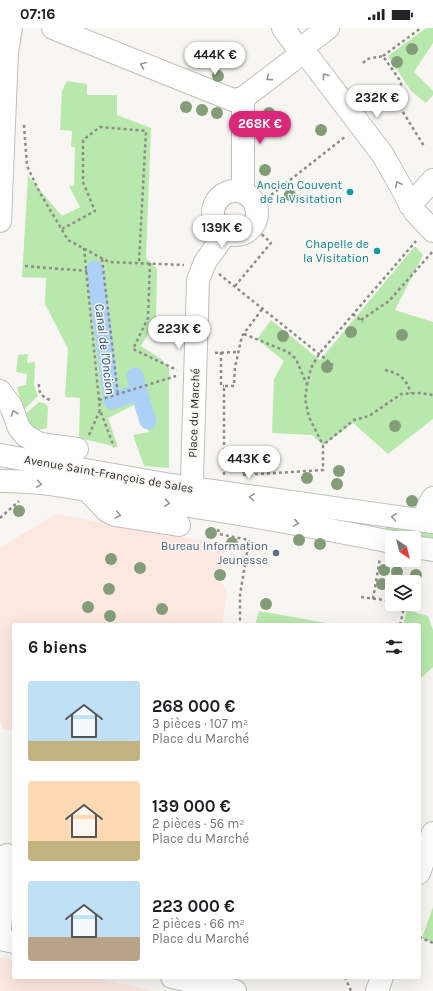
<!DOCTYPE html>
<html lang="fr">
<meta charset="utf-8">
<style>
body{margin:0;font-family:Karla,sans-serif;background:#f2f2f2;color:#202124;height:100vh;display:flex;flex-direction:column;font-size:15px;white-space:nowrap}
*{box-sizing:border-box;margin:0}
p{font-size:13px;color:#757577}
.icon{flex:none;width:22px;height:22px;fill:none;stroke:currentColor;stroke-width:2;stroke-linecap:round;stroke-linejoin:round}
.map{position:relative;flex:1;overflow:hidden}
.sheet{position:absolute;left:12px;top:595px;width:409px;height:356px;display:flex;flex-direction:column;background:#fff;border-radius:4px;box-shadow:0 4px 16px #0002}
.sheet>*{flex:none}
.needle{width:26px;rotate:145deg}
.controls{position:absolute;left:385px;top:503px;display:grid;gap:8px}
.controls a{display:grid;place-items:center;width:36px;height:36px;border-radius:4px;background:#fff;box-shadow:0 4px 16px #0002;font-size:20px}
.price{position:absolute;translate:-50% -34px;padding:0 9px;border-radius:14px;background:#fff;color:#222;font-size:13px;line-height:26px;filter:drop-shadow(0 1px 2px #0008)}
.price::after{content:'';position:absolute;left:50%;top:24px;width:12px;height:9px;margin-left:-6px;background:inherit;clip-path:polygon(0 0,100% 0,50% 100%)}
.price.active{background:#db2777;color:#fff}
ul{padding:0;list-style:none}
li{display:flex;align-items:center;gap:12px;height:100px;padding:0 16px}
li span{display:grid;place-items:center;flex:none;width:112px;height:80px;border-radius:4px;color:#555}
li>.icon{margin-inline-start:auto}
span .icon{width:48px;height:48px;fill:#fffc;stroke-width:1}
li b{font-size:17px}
h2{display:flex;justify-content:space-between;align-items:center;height:48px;padding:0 16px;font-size:17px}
.status{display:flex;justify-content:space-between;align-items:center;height:28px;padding:0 20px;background:#fff;direction:ltr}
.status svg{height:11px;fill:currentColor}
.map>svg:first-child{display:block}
</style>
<div class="status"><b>07:16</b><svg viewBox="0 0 49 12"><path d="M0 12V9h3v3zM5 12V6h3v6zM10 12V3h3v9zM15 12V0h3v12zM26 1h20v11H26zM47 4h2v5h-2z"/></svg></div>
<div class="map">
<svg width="433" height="963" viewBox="0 0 433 963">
<rect width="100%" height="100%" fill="#f8f6f3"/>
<path fill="#fce8e0" d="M 56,486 L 226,517 L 220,551 L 227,565 L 222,597 L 14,597 L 14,702 L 2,701 L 2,695 L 0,694 L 0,520 Z
M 0,929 L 14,932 L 14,949 L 91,949 L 154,963 L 0,963 Z"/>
<path fill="#b9e8ad" d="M 426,0 L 433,0 L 433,15 L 414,44 L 433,63 L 433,67 L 426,75 L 411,63 L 388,28 Z
M 67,53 L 87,56 L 87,67 L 117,67 L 117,87 L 151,100 L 146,230 L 157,241 L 156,293 L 141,318 L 161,331 L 169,340 L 169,440 L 144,438 L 133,407 L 149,404 L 138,375 L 108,390 L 118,419 L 79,410 L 80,370 L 65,369 L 68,321 L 45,276 L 46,250 L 22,249 L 28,148 L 62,188 L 80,179 L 69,158 L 74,158 L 75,119 L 71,119 L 72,103 L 60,102 L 62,63 Z
M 415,218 L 423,227 L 395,282 L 433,294 L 433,391 L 388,426 L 353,395 L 323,417 L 312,407 L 272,405 L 274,351 L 284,333 L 257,311 L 271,292 L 320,332 Z
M 28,326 L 27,335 L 35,334 L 34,357 L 38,368 L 23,382 L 17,359 L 26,357 L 27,346 L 16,344 L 18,327 Z
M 39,374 L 44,375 L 48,379 L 47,400 L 38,402 L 30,400 L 25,386 Z
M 386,494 L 433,500 L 433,517 L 414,510 L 398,510 L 384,507 Z
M 407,582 L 428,588 L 433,602 L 433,639 L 419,652 L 419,597 L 403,597 Z
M 259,583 L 338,597 L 255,597 Z
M 433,879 L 433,915 L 422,910 Z"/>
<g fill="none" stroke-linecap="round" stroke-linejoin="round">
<path stroke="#abd2f6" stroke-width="17" d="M 95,241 L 112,373 L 139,364 L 148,393
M 135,348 L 139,364"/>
<defs>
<path id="minor" d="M 53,0 L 233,72 L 243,70 L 297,29 L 302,26 L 307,27 L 383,127 L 415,184 L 433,203
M 283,0 L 302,26
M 299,22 L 328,0
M213 185a22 22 0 1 1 44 0a22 22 0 1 1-44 0Z
M 243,164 L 243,70
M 410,177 L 433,152
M 0,193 L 7,24 L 11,0
M 0,363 L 11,378 L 19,400 L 26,408 L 40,416 L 77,421
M 0,427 L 171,457 L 433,494
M 0,453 C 41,452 83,462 123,468 C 213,481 303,496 392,514
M 88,463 L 107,483 L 115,487 L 179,497
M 189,475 L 192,450 L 198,252 L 205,234 L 226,205
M 424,493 L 428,478 L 433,470
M 414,519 L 433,522
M 419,845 L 433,805
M 0,900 L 7,827
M 0,911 L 14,914
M 172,949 L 235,963
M 377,963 L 382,949"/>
</defs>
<use href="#minor" stroke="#c0bebb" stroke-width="24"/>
<path stroke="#8d8c8a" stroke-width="2.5" stroke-dasharray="3 3" stroke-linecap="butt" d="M 383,28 L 421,0
M 363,35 L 367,31 L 383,28 L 401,54 L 401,81 L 424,118
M 24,97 L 27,138 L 40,165 L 68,212 L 109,234 L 184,237
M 257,178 L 346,108
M 253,198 L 271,215
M 62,201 L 95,183 L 83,154 L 83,112 L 100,99 L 146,103 L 139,234
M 84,220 L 100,382
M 102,231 L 118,367
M 150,235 L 148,290 L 133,321 L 177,342
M 25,238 L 87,243
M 219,246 L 333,337
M 235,258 L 271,215 L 274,217
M 353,286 L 363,294
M 361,292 L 389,273 L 433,223
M 244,306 L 288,324 L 296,331 L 307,357 L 305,371 L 309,389 L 323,417
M 221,324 L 221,358 L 224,358
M 215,325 L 238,324
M 385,342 C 400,345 406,351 411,365
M 39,356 C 38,364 42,369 50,372
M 307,357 L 311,340 L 319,326 L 416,213
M 99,372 L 176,348
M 89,407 L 100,382 L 114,419
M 224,447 L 224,358 L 234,358 L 235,339 L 242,308 L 263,280
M 243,447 L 323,442 L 323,417 L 354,392 L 369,388 L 401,366 L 420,365 L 433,367
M 0,490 L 19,473
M 218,501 L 219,506 L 249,512 L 240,567 L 240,597
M 361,569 L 392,573
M 373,571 L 380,530
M 400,597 L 405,576
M 419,909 L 433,915
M 345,949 L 351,963"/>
<use href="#minor" stroke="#fff" stroke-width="22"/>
</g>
<g fill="#829d77">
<circle cx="412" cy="21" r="6"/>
<circle cx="397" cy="34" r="6"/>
<circle cx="218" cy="48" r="6"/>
<circle cx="186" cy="79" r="6"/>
<circle cx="202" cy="82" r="6"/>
<circle cx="217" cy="85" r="6"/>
<circle cx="269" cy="85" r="6"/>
<circle cx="321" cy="102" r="6"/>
<circle cx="265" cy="142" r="6"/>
<circle cx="290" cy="167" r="6"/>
<circle cx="351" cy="304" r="6"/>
<circle cx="402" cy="307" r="6"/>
<circle cx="283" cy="308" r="6"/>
<circle cx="327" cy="339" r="6"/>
<circle cx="395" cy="398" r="6"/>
<circle cx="247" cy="441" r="6"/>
<circle cx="339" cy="443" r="6"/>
<circle cx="307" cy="450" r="6"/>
<circle cx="337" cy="456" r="6"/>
<circle cx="412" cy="473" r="6"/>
<circle cx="19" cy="483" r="6"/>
<circle cx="211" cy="505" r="6"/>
<circle cx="299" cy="512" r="6"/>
<circle cx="232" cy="515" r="6"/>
<circle cx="320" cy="516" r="6"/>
<circle cx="111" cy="531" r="6"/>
<circle cx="140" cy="540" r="6"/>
<circle cx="384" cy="542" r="6"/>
<circle cx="397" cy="544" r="6"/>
<circle cx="220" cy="547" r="6"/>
<circle cx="416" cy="547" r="6"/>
<circle cx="382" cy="556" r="6"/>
<circle cx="109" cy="561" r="6"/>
<circle cx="266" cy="576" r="6"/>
<circle cx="88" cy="579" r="6"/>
<circle cx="162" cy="581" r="6"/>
<circle cx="110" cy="588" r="6"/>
</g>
<defs><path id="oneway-chevron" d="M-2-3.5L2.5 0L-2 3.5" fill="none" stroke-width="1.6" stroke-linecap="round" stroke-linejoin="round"/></defs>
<g stroke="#979696">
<use href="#oneway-chevron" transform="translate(143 37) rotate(-158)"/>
<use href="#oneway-chevron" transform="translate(325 48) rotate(-127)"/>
<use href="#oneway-chevron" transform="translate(269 50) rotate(143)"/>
<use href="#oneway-chevron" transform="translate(398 156) rotate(-117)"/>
<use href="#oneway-chevron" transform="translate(14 385) rotate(-109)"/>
<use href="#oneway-chevron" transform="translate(39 456) rotate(8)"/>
<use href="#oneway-chevron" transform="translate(252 469) rotate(-172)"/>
<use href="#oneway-chevron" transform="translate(167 475) rotate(8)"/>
<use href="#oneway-chevron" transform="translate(118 487) rotate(13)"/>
<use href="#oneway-chevron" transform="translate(394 489) rotate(-173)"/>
<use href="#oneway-chevron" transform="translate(296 495) rotate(9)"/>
</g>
<g fill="#0f9aa8" stroke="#f8f6f3" stroke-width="1.5">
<circle cx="350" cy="164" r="4"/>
<circle cx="377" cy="223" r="4"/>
</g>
<circle fill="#5c6f8a" stroke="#f8f6f3" stroke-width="1.5" cx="276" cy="525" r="4"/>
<g text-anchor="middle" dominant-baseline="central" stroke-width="3" stroke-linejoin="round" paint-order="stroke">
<g font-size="12" fill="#0d838f" stroke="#f8f6f3" text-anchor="end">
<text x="342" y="157">Ancien Couvent<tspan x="342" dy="14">de la Visitation</tspan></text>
<text x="369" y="216">Chapelle de<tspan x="369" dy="14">la Visitation</tspan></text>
</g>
<g font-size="12" fill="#2f2e2d" stroke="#f8f6f3">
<text transform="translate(194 385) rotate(-88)">Place du Marché</text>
<text transform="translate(109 446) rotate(10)">Avenue Saint-François de Sales</text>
</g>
<g font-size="12" fill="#4e5e75" stroke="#f8f6f3" text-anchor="end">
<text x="268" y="518">Bureau Information<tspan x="268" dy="14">Jeunesse</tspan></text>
</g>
<g font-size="13" font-style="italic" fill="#1d4e75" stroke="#f8f6f3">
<text transform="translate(105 321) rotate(83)">Canal de l'Oncion</text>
</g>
</g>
</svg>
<div class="controls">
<a><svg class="needle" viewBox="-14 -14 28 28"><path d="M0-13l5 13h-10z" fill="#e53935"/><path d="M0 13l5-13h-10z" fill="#757577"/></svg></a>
<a><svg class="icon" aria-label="layers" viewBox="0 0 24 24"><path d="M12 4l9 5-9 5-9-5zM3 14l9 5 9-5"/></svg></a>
</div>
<b class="price" style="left:215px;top:48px">444K €</b>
<b class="price" style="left:377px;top:91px">232K €</b>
<b class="price active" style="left:260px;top:117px">268K €</b>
<b class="price" style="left:222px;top:221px">139K €</b>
<b class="price" style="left:179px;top:322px">223K €</b>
<b class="price" style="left:249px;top:452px">443K €</b>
<section class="sheet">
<h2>6 biens<svg class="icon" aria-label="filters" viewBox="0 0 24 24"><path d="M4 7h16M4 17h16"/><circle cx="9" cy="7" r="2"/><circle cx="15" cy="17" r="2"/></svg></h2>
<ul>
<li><span style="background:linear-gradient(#bfe0f5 75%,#c2b280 0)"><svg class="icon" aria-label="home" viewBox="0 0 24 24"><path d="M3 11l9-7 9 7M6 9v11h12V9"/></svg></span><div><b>268 000 €</b><p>3 pièces · 107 m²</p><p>Place du Marché</p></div></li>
<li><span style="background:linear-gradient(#ffd9b3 75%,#c2b280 0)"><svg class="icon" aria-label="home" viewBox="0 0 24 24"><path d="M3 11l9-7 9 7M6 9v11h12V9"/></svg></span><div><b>139 000 €</b><p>2 pièces · 56 m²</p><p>Place du Marché</p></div></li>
<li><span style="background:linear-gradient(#bfe0f5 70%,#b9a48a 0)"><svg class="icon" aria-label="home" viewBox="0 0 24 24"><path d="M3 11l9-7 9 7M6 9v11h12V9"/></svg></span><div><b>223 000 €</b><p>2 pièces · 66 m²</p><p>Place du Marché</p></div></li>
</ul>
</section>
</div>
